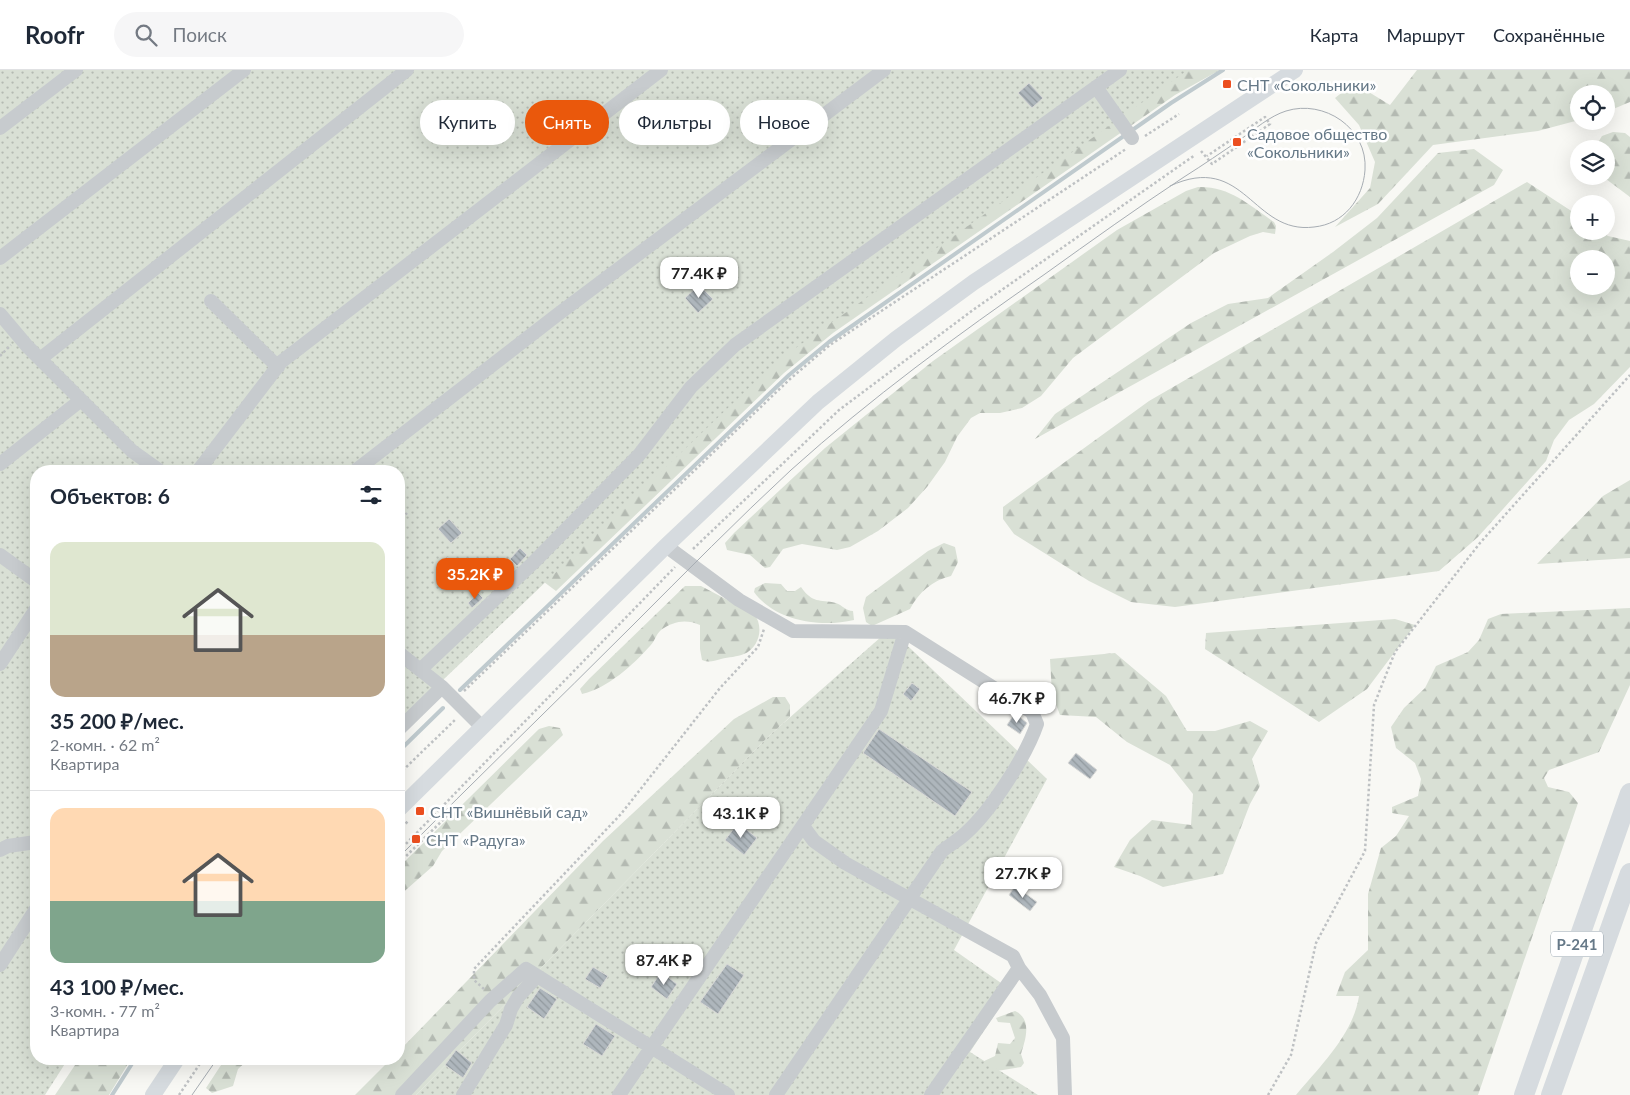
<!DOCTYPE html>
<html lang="ru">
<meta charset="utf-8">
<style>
body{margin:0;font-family:Lato,sans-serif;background:#f6f6f7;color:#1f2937;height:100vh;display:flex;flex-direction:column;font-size:19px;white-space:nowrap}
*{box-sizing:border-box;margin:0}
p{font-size:16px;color:#747a83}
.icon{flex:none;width:28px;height:28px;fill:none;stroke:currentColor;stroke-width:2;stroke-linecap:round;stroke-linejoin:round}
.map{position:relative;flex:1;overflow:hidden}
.panel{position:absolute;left:30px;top:395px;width:375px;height:600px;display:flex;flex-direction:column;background:#fff;border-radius:20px;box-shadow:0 5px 20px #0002}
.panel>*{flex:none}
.hud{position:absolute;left:420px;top:30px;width:475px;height:45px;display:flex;gap:10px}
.fabs{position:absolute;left:1570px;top:15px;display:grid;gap:10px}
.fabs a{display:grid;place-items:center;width:45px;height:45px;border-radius:50%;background:#fff;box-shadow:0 5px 20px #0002;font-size:25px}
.price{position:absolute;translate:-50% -42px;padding:0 11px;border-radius:10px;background:#fff;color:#222;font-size:16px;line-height:32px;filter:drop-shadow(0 1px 2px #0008)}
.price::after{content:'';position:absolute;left:50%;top:30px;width:15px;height:11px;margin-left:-8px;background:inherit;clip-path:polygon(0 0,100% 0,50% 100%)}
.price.selected{background:#ea580c;color:#fff}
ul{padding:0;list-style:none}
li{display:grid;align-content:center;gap:10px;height:265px;padding:0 20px}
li+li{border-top:1px solid #e0e1e3}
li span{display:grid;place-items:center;height:155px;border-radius:15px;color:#555}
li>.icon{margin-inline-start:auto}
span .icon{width:90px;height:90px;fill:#fffc;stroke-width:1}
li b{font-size:21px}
h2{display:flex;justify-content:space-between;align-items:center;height:60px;padding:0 20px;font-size:21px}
.chip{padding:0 18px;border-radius:22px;background:#fff;box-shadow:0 5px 20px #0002;font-size:18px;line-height:45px}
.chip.selected{background:#ea580c;color:#fff}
header{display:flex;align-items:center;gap:30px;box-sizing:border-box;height:70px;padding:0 25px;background:#fff;border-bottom:1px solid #e0e1e3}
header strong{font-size:24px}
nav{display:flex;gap:28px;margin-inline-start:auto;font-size:18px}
.search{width:350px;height:45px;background:#f6f6f7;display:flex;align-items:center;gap:12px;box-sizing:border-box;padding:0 18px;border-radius:28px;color:#747a83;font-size:19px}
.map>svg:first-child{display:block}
</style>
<header>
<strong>Roofr</strong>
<div class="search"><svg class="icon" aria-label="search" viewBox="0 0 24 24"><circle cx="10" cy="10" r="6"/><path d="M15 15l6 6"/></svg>Поиск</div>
<nav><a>Карта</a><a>Маршрут</a><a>Сохранённые</a></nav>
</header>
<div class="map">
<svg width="1630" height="1025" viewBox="0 0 1630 1025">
<defs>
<pattern id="forest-firs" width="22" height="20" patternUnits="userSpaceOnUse" patternTransform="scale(1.25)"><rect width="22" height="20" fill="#d9e0d5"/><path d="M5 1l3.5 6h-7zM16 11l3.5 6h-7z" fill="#b4bab2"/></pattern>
<pattern id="park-dots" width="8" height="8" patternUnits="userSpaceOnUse" patternTransform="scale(1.25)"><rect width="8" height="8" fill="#d9e0d5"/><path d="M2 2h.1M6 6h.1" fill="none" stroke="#b4bab2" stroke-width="1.8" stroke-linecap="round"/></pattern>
<pattern id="building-back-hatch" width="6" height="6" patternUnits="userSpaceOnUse" patternTransform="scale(1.25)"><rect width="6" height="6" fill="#aeb6bc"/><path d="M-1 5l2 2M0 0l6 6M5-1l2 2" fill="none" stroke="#91999e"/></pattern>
</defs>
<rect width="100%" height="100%" fill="#f8f8f4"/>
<path fill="url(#forest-firs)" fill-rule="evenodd" d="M 1129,0 L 1220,0 L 1175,25 L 833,263 L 784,303 L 556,521 L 536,506 L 633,396 Z
M 1417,0 L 1630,0 L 1630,32 L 1606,42 L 1606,24 L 1579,24 L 1579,50 L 1538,61 L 1433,75 L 1378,134 L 1335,157 L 1370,118 L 1375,92 L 1359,55 L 1335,28 L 1354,13 L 1390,35 Z
M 1613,62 L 1625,63 L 1630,67 L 1630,127 L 1602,106 L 1606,106 L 1606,79 L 1594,79 L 1602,66 Z
M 1474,79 L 1503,100 L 1494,115 L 1035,369 L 1055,344 L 1191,253 L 1228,234 L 1268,228 L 1333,182 L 1377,148 L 1438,83 Z
M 1527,112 L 1579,146 L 1579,161 L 1601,161 L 1608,166 L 1630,171 L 1630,297 L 1594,334 L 1569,350 L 1554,370 L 1546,391 L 1478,467 L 1439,501 L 1175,537 L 1131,532 L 1089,511 L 1014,464 L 1003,449 L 1003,437 L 1149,331 ZM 1579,189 L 1606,189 L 1606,216 L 1579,216 Z
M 1198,117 C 1230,116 1249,135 1274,152 L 1276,156 L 1275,164 L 1263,162 L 1250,166 L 1214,183 L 1073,288 L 1041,326 L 1022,338 L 1000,343 L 980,343 L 971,348 L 957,367 L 945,392 L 927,417 L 908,438 L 878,461 L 850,477 L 837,480 L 802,474 L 783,479 L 770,497 L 765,498 L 750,485 L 727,480 L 725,473 L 734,463 L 825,378 L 933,291 L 1117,160 L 1186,121 Z
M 1630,410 L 1630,488 L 1537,494 L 1603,426 Z
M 944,473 L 955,477 L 958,492 L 951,506 C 933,510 918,523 910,539 L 872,556 L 866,552 L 863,538 L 866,527 L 928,481 Z
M 765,513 L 781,514 L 787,521 L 795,521 L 801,517 C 813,534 819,529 836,533 C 842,535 846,541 853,541 L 854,550 C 820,558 775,551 754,522 L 755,518 Z
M 685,516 L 701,516 L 754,544 C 764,556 760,577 744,584 C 737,587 729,587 721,589 C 713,591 710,593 702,590 L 700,579 L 700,555 C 686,549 674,551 661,560 C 656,564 655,571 650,576 C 633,595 608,618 582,624 L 580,619 L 589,609 Z
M 1630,538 L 1630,615 L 1599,682 L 1549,700 L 1544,708 L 1548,717 L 1569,722 L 1578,733 L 1478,1025 L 1296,1025 C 1320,996 1353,965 1359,926 L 1336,926 L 1345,902 L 1368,880 L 1368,824 L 1381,778 L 1396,766 L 1409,746 L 1392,743 L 1392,737 L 1418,726 L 1421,709 L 1415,693 L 1396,678 L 1391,657 L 1404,638 L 1425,618 L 1436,596 L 1468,582 L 1479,570 L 1488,549 L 1501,544 Z
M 1395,549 L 1415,555 L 1367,619 L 1319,652 L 1205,579 L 1206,563 Z
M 1115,583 L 1166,626 L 1187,661 L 1215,661 L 1250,651 L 1268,661 L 1252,689 L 1260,716 L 1250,734 L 1223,804 L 1163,817 L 1140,806 L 1114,797 L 1130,770 L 1152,750 L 1191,755 L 1193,724 L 1170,695 L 1127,672 L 1096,647 L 1060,645 L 1052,624 L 1050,589 Z
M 773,627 L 785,627 L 790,635 L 790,647 L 770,665 L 416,1025 L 355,1025 L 391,989 L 399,989 L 399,981 L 603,771 L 734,649 Z
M 549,656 L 560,658 L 563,665 L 442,781 L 433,796 L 399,826 L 399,797 L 539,659 Z
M 1015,941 C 1033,949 1025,971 1021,984 L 1024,993 L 1021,997 L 997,1001 L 982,992 L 995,986 L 998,973 L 1010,974 L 1015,968 L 1010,953 L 998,952 L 996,948 Z
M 79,989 L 131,989 L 109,1025 L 55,1025 Z
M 225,989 L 249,989 L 238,999 L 233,1016 L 212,1023 L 206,1018 Z"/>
<path fill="url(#park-dots)" d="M 0,0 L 1188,0 L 776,292 L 399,652 L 399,401 L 36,401 L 36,989 L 68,989 L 45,1025 L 0,1025 Z
M 890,559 L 1047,709 L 954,880 L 1011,920 L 970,982 L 1038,1025 L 416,1025 L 770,665 Z"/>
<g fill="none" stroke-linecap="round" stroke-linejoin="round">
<path stroke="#bfcace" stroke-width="4" d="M 460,620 L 789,305 L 829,272 L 1171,33 L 1223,0
M 399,681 L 443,638
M 112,1025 L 135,989"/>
</g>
<path fill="url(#building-back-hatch)" stroke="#d9d9d7" d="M 1029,13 L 1043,28 L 1032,38 L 1018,23 Z
M 699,215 L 713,229 L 698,243 L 685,228 Z
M 449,449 L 462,463 L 451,473 L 438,459 Z
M 520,478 L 527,485 L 517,496 L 510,489 Z
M 448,487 L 462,502 L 452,513 L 437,497 Z
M 491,490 L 507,503 L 497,514 L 482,499 Z
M 478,523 L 483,528 L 472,538 L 468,533 Z
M 912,613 L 920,619 L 911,631 L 903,624 Z
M 1015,643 L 1027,653 L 1020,664 L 1007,655 Z
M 879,659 L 972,722 L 955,746 L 863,683 Z
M 1076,683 L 1097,700 L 1090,709 L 1068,693 Z
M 738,753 L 757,768 L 744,785 L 725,770 Z
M 1015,816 L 1037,832 L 1030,841 L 1009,825 Z
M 727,894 L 744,905 L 718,944 L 700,932 Z
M 593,897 L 608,906 L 600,918 L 585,909 Z
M 661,902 L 677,914 L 667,929 L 651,917 Z
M 540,918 L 557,929 L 544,949 L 527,937 Z
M 596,954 L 615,966 L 602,986 L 583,974 Z
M 456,980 L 472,993 L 463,1008 L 445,995 Z"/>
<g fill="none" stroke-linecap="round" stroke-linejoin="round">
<path stroke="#bec1c3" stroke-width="2.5" stroke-dasharray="2.5 2.5" stroke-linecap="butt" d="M 1145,66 L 1179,44
M 1201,81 L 1212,94 L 1270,54 L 1265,47 L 1207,86
M 0,286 L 11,275
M 399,452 L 407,443
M 693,479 L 839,340 L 973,240 L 1195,85
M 464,621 L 790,309 L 830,275 L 1126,79
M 399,704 L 456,649
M 399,761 L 408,751
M 399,781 L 675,497
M 399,793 L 448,745 L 442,739
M 484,919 L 474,910 L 474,899 L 621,744 L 720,618 L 758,577 L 764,559
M 179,1025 L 203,989
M 1268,1025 L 1291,985 L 1316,873 L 1365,781 L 1374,635 L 1395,582 L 1480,473 L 1630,305"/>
<path stroke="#c7cbce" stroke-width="14" d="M 1096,17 L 1132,68
M 0,58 L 76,0
M 0,188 L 244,0
M 211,231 L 278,297
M 0,244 L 27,276 L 132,381 L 160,401
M 40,289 L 407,0
M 0,394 L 81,330
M 198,401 L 281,292 L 661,0
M 355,401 L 557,245 L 884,0
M 0,485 L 36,511
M 399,583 L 442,617 L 482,657
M 0,594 L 36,539
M 420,600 L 533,493 L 639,385 L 691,317 L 735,275 L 1120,0
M 399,659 L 442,617
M 803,756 L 814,771 L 845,793 L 1013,886 L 1019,898 L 1040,925 L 1063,968 L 1065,1025
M 0,780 L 8,776 L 36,772
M 0,895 L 36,839
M 402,1025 L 490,931 L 526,899 L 728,1025
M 463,1025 L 506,955 L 511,939 L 518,927 L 537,906
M 619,1025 L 881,641 L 905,562 L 793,561 L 739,530 L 666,476
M 776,1025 L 942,781 C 950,775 960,769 967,762 C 992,739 1026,686 1037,654 L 1032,642 L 905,562
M 931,1025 L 1019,898"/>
<path stroke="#d6dbdf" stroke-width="16" d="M 399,739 L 666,476 L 818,332 L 896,269 L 974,212 L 1295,0
M 153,1025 L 177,989"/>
<path stroke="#d6dbdf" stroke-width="20" d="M 1524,1025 L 1630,723
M 1551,1025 L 1630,803"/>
<path stroke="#a7adb3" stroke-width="1" d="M 399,787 C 476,709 555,633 633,555 C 685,503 737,450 791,400 C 871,328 957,265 1045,204 C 1091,171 1137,138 1184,107 C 1203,95 1222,82 1241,69 C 1255,59 1270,46 1286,41 C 1324,29 1368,58 1365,100 C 1363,129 1344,154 1314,157 C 1252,165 1245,81 1170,116
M 192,1025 L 217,989"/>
</g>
<g fill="#ec4f20" stroke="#fff" stroke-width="2">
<rect x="1222" y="9" width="10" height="10" rx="2.5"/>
<rect x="1232" y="67" width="10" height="10" rx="2.5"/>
<rect x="415" y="736" width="10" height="10" rx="2.5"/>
<rect x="411" y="764" width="10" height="10" rx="2.5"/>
</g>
<g text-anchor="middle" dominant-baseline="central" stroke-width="5" stroke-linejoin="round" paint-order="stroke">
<rect fill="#fff" stroke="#93a0ab" stroke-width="1" x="1551" y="861.5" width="52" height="25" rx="4"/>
<g font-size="15" font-weight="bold" fill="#657887">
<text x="1577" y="874">Р-241</text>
</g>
<g font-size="16" fill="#657887" stroke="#fff" text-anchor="start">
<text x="1237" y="14">СНТ «Сокольники»</text>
<text x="1247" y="63">Садовое общество<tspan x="1247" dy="18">«Сокольники»</tspan></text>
<text x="430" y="741">СНТ «Вишнёвый сад»</text>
<text x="426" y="769">СНТ «Радуга»</text>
</g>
</g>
</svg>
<div class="fabs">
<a><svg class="icon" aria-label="locate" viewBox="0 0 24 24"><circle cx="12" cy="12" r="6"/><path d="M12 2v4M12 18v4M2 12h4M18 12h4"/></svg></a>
<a><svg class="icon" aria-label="layers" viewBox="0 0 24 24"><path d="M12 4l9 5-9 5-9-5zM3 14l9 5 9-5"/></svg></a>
<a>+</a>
<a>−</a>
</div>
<b class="price" style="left:699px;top:229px">77.4K ₽</b>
<b class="price selected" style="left:475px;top:530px">35.2K ₽</b>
<b class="price" style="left:1017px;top:654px">46.7K ₽</b>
<b class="price" style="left:741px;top:769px">43.1K ₽</b>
<b class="price" style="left:1023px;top:829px">27.7K ₽</b>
<b class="price" style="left:664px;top:916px">87.4K ₽</b>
<div class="hud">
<a class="chip">Купить</a>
<a class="chip selected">Снять</a>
<a class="chip">Фильтры</a>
<a class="chip">Новое</a>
</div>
<section class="panel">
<h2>Объектов: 6<svg class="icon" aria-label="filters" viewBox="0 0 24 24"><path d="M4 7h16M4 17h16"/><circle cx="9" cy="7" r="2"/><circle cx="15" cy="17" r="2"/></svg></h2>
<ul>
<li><span style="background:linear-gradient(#dfe7d0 60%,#b9a48a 0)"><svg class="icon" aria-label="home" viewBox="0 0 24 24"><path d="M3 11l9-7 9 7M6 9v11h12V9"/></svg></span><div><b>35 200 ₽/мес.</b><p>2-комн. · 62 m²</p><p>Квартира</p></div></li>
<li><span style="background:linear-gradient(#ffd9b3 60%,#7fa58c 0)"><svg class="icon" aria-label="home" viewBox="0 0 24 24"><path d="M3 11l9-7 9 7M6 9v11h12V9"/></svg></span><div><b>43 100 ₽/мес.</b><p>3-комн. · 77 m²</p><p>Квартира</p></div></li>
</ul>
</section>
</div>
